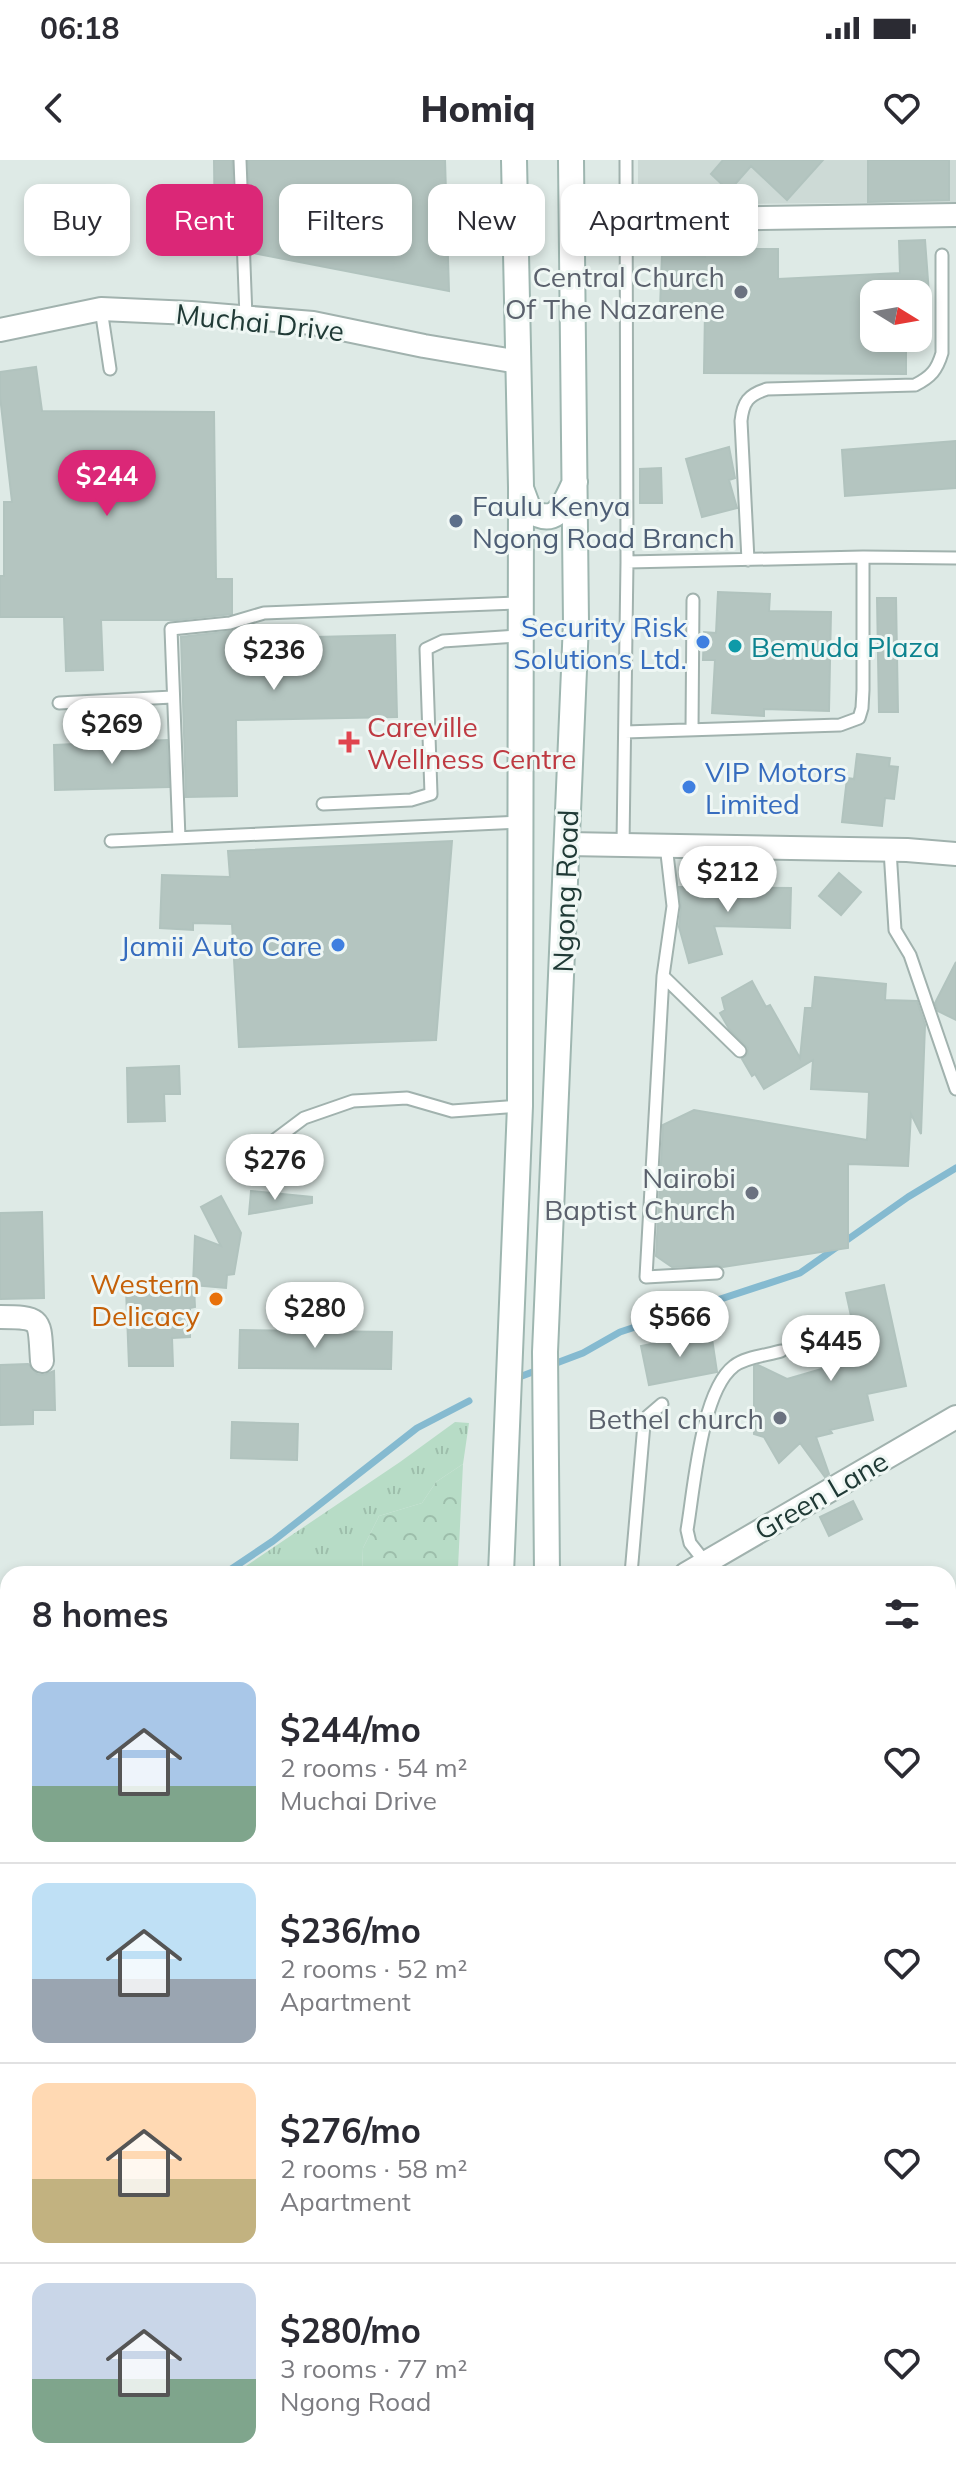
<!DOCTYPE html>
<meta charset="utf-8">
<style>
body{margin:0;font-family:Mulish,sans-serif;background:#f7f7f7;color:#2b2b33;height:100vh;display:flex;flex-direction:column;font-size:30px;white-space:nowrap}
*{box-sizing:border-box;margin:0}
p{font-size:26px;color:#7c7c81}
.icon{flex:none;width:44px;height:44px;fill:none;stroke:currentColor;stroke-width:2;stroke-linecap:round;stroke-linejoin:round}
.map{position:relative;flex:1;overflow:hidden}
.details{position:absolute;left:0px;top:1406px;width:956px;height:914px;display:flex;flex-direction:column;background:#fff;border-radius:24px 24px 0 0;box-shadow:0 4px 12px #0003}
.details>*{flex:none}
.guide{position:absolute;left:24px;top:24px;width:908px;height:72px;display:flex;gap:16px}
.needle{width:52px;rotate:101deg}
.fabs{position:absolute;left:860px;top:120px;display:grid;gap:16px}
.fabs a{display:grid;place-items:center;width:72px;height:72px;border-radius:16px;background:#fff;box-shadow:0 4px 12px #0003;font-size:40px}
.price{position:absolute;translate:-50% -68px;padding:0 18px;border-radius:28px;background:#fff;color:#222;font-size:26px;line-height:52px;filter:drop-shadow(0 2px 4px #0008)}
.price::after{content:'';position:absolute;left:50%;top:48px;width:24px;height:18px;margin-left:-12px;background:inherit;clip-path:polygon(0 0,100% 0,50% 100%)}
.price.selected{background:#db2777;color:#fff}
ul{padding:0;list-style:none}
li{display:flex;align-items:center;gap:24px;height:200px;padding:0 32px}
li+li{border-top:2px solid #e1e1e2}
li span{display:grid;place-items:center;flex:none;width:224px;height:160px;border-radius:16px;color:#555}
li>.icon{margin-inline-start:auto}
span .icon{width:96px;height:96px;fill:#fffc;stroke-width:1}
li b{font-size:34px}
h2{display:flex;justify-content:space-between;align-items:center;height:96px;padding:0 32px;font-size:34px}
.chip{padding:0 28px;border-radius:16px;background:#fff;box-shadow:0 4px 12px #0003;font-size:28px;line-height:72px}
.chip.selected{background:#db2777;color:#fff}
.status{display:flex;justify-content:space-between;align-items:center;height:56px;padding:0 40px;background:#fff;direction:ltr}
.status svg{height:22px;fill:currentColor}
header{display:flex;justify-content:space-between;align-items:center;height:104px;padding:0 32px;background:#fff;font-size:36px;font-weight:800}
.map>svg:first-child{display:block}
</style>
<div class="status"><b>06:18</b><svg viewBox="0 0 49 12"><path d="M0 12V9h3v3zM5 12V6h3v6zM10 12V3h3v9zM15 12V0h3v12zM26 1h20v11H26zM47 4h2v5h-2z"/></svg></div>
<header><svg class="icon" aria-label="back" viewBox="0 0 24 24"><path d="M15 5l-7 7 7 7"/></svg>Homiq<svg class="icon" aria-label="heart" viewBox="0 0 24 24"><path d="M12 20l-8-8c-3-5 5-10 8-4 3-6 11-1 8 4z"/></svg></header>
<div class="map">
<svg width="956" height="2319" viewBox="0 0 956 2319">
<defs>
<pattern id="grass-tufts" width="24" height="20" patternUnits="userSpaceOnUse" patternTransform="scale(2)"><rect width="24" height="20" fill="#b7dcc6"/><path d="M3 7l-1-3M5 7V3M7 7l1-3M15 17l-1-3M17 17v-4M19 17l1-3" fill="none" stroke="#9dbeab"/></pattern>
<pattern id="forest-crowns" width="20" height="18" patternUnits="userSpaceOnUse" patternTransform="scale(2)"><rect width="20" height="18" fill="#b7dcc6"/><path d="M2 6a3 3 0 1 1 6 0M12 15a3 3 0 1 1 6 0" fill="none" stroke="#9dbeab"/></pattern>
</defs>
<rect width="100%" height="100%" fill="#deeae6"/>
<path fill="#cddad6" d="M 638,0 L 956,0 L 956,42 L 638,45 Z
M 956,1589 L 956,1860 L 948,1860 L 948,1590 Z
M 948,1921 L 956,1922 L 956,2319 L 597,2319 L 597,2312 L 948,2312 Z
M 0,1941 L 8,1942 L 8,2312 L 407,2312 L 407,2319 L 0,2319 Z"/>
<path fill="url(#grass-tufts)" d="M 455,1262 L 469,1263 L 463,1304 L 436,1322 L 422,1343 L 379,1356 L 363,1388 L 362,1414 L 234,1414 L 400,1302 Z"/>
<path fill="url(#forest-crowns)" d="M 463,1304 L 458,1408 L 447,1406 L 439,1414 L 362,1414 L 363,1388 L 379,1356 L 422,1343 L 436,1322 Z"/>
<path fill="#b7dcc6" d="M 129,2312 L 303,2312 L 301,2319 L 127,2319 Z"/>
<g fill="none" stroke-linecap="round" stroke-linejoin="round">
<path stroke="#85bad0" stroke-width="7" d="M 514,1219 L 583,1193 L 620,1172 L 800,1113 L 908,1037 L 956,1008
M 224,1414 L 273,1381 L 417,1268 L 469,1241
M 0,1525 L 8,1523"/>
</g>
<path fill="#b4c5c0" stroke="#b1c3be" stroke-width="2" d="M 214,0 L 232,0 L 234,72 L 215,75 Z
M 248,0 L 445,0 L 449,131 L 253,93 L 254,70 L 251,70 Z
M 723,0 L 823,0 L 787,40 L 751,6 L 729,31 L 711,14 Z
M 868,0 L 949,0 L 949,40 L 868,42 Z
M 925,80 L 929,134 L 865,134 L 867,176 L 906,178 L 906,214 L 704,213 L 705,150 L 660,149 L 662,94 L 705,97 L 705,89 L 778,89 L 778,119 L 900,113 L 899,81 Z
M 36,207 L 42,251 L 214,252 L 216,419 L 232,419 L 232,454 L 177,460 L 101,460 L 103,510 L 66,511 L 64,457 L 0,457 L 0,416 L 4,416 L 4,342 L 12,342 L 0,236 L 0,212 Z
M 956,281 L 956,328 L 845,336 L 842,290 Z
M 729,287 L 735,318 L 729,320 L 737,348 L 702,357 L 686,299 Z
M 661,308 L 662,343 L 640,343 L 640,309 Z
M 718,432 L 770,434 L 769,451 L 831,452 L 829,551 L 764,549 L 764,556 L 712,553 L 715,500 L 703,500 L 704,472 L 716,473 Z
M 877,438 L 896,438 L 898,552 L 879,552 Z
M 232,471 L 232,479 L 395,475 L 397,557 L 236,560 L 237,636 L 186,637 L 181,477 Z
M 167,580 L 169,627 L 55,630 L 54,585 Z
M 857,594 L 890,598 L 889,606 L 898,607 L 894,639 L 885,638 L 882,666 L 842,662 L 847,618 L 854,619 Z
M 452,681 L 436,880 L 239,887 L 232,764 L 193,763 L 193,770 L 160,768 L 162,715 L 230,717 L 228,691 Z
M 839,713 L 861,732 L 841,755 L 819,736 Z
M 679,727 L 791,728 L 790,768 L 714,766 L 722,794 L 689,803 L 679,767 L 681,747 Z
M 956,802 L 956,860 L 938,851 L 935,843 Z
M 815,817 L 886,824 L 885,840 L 917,841 L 925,865 L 921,974 L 911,954 L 908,1006 L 848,1004 L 848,1088 L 723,1107 L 717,1105 L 672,1107 L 656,1096 L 663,965 L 694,950 L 867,980 L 869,932 L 811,929 L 813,900 L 764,929 L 755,914 L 752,916 L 742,899 L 748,894 L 748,888 L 729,869 L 720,853 L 725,850 L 722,838 L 752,821 L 766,847 L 770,845 L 800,898 L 805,848 L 812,848 Z
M 179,906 L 180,934 L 164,934 L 165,961 L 128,962 L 127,908 Z
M 251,1031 L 312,1037 L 312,1043 L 249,1054 Z
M 221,1036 L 241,1073 L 234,1114 L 227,1115 L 226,1128 L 193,1125 L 195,1076 L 221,1086 L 201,1047 Z
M 42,1052 L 44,1138 L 0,1139 L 0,1053 Z
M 884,1125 L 906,1226 L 867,1234 L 873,1260 L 830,1270 L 832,1273 L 816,1277 L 829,1314 L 825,1317 L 800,1283 L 779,1303 L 764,1277 L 754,1274 L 754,1206 L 758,1205 L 787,1219 L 825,1208 L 821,1188 L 856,1179 L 846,1133 Z
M 194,1127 L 195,1147 L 190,1148 L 190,1177 L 172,1178 L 173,1206 L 129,1206 L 126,1129 Z
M 240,1170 L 392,1172 L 391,1209 L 239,1208 Z
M 711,1172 L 717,1212 L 649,1225 L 641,1186 Z
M 28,1204 L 37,1214 L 44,1215 L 54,1211 L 55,1250 L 33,1250 L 33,1264 L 0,1265 L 0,1205 Z
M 232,1262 L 298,1264 L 297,1300 L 231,1298 Z
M 853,1341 L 862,1359 L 829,1376 L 820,1357 Z"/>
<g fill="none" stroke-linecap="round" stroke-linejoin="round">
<defs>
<path id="service" d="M 240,0 L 246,157
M 101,149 L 110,209
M 748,400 L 741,261 C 743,242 748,235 767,229 L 915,225 C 931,217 937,210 942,193 L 942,95
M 627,402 L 863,397 L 956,398
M 59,543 L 172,537
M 692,570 L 693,440
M 625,572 L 840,565 L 859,558 L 862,548 L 863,530 L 863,397
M 323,644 L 411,640 L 431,634 L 426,489 L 443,481 L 519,476
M 179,678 L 171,469 L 230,463 L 264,453 L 519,443
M 111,681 L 521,662
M 623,684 L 627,402 L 626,0
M 666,685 L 673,746 L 663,816 L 646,1117 L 717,1113
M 890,690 L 895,770 L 910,795 L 956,929
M 663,816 L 740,891
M 268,985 L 304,958 L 353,941 L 407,938 L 452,951 L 520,946
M 705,1402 L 690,1383 L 687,1370 C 694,1329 701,1231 734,1206 C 745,1197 768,1195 781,1191
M 631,1414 L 644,1264 L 648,1256 L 662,1244
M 948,1697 L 956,1697
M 8,1761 C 0,1773 3,1787 8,1800
M 948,1799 L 956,1795
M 0,1810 L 8,1811
M 948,1950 L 956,1951
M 948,2146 L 956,2149
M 602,2319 L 602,2312"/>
<path id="minor" d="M 571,61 L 956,55
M 0,170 L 101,149 L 191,153 L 313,163 L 424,186 L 519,202
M 567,684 L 907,690 L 956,694
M 0,1157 C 44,1157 39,1160 42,1201
M 686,1414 L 956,1257"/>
<path id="secondary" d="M 522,331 L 529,350 C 557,368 564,345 575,322
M 501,1414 L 520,946 L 521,327 L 514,0
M 547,1414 L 545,1192 L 576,463 L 571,0
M 0,1851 L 8,1852
M 948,1872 L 956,1872
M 948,1894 L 956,1894
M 0,1904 L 8,1904
M 488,2312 L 488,2319
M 530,2319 L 530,2312"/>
</defs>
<use href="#service" stroke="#a1b2ae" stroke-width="15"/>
<use href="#minor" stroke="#a1b2ae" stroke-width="26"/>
<use href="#secondary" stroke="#9eb6b0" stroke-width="28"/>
<use href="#service" stroke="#fff" stroke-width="11"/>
<use href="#minor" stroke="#fff" stroke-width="22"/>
<use href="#secondary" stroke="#fff" stroke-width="24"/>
</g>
<g fill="#6b7280" stroke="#eff7f4" stroke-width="3">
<circle cx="741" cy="132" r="8"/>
<circle cx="752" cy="1033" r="8"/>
<circle cx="780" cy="1258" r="8"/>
</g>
<circle fill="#5c6f8a" stroke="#eff7f4" stroke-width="3" cx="456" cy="361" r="8"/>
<g fill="#3f7fe0" stroke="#eff7f4" stroke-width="3">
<circle cx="703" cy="482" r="8"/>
<circle cx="689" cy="627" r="8"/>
<circle cx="338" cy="785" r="8"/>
</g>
<circle fill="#0f9aa8" stroke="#eff7f4" stroke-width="3" cx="735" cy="486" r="8"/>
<path fill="#e0444e" stroke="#eff7f4" stroke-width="3" d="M345 570h8v8h8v8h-8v8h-8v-8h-8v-8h8z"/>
<circle fill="#e8710a" stroke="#eff7f4" stroke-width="3" cx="216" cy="1139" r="8"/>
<g text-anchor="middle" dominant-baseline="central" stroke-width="6" stroke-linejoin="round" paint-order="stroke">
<g font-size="28" fill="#5b616d" stroke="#eff7f4" text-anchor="end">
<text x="725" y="116">Central Church<tspan x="725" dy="32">Of The Nazarene</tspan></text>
<text x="736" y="1017">Nairobi<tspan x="736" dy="32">Baptist Church</tspan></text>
<text x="764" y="1258">Bethel church</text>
</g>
<g font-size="28" fill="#203a36" stroke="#eff7f4">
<text transform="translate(260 162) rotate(6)">Muchai Drive</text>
<text transform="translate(565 731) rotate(-88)">Ngong Road</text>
<text transform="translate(821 1335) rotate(-30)">Green Lane</text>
</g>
<g font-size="28" fill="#4e5e75" stroke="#eff7f4" text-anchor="start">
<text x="472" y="345">Faulu Kenya<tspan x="472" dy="32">Ngong Road Branch</tspan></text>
</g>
<g font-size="28" fill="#366cbe" stroke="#eff7f4" text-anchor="end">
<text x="687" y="466">Security Risk<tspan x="687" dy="32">Solutions Ltd.</tspan></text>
<text x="705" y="611" text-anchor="start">VIP Motors<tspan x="705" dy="32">Limited</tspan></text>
<text x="322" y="785">Jamii Auto Care</text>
</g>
<g font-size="28" fill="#0d838f" stroke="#eff7f4" text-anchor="start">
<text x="751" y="486">Bemuda Plaza</text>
</g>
<g font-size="28" fill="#be3a42" stroke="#eff7f4" text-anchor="start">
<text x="367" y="566">Careville<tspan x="367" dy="32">Wellness Centre</tspan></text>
</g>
<g font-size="28" fill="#c56008" stroke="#eff7f4" text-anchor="end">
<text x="200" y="1123">Western<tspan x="200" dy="32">Delicacy</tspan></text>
</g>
</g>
</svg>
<div class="fabs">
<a><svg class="needle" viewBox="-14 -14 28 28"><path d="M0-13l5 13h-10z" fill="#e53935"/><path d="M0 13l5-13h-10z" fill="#7c7c81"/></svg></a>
</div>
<b class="price selected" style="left:107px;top:358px">$244</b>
<b class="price" style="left:274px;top:532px">$236</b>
<b class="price" style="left:112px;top:606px">$269</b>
<b class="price" style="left:728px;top:754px">$212</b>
<b class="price" style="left:275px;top:1042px">$276</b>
<b class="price" style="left:315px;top:1190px">$280</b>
<b class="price" style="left:680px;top:1199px">$566</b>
<b class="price" style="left:831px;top:1223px">$445</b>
<div class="guide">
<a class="chip">Buy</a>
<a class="chip selected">Rent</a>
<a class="chip">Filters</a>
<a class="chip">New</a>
<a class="chip">Apartment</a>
</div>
<section class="details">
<h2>8 homes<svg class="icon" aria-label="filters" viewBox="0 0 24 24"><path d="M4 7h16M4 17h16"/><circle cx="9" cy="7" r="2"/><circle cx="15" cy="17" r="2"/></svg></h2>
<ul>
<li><span style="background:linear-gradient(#a9c7e8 65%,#7fa58c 0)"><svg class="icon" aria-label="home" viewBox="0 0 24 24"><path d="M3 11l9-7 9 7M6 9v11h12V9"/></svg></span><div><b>$244/mo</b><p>2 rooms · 54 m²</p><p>Muchai Drive</p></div><svg class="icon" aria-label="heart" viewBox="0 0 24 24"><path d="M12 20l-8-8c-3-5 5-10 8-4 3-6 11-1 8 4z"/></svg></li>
<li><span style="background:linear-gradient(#bfe0f5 60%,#9aa5b1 0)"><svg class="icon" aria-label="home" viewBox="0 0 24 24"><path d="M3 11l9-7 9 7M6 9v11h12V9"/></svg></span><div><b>$236/mo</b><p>2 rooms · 52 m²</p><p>Apartment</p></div><svg class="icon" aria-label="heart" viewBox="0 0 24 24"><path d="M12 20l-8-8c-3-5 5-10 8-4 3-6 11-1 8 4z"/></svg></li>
<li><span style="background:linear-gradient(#ffd9b3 60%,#c2b280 0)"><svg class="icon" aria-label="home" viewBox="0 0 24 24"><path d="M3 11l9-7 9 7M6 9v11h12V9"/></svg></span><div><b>$276/mo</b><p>2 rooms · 58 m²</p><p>Apartment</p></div><svg class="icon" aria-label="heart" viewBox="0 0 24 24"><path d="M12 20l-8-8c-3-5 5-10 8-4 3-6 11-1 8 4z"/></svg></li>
<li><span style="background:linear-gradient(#c9d6e8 60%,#7fa58c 0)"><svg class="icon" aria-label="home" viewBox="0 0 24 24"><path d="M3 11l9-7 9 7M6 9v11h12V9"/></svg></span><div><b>$280/mo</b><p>3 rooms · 77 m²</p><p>Ngong Road</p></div><svg class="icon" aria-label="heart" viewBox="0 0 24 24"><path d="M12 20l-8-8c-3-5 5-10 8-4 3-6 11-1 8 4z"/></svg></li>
</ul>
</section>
</div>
